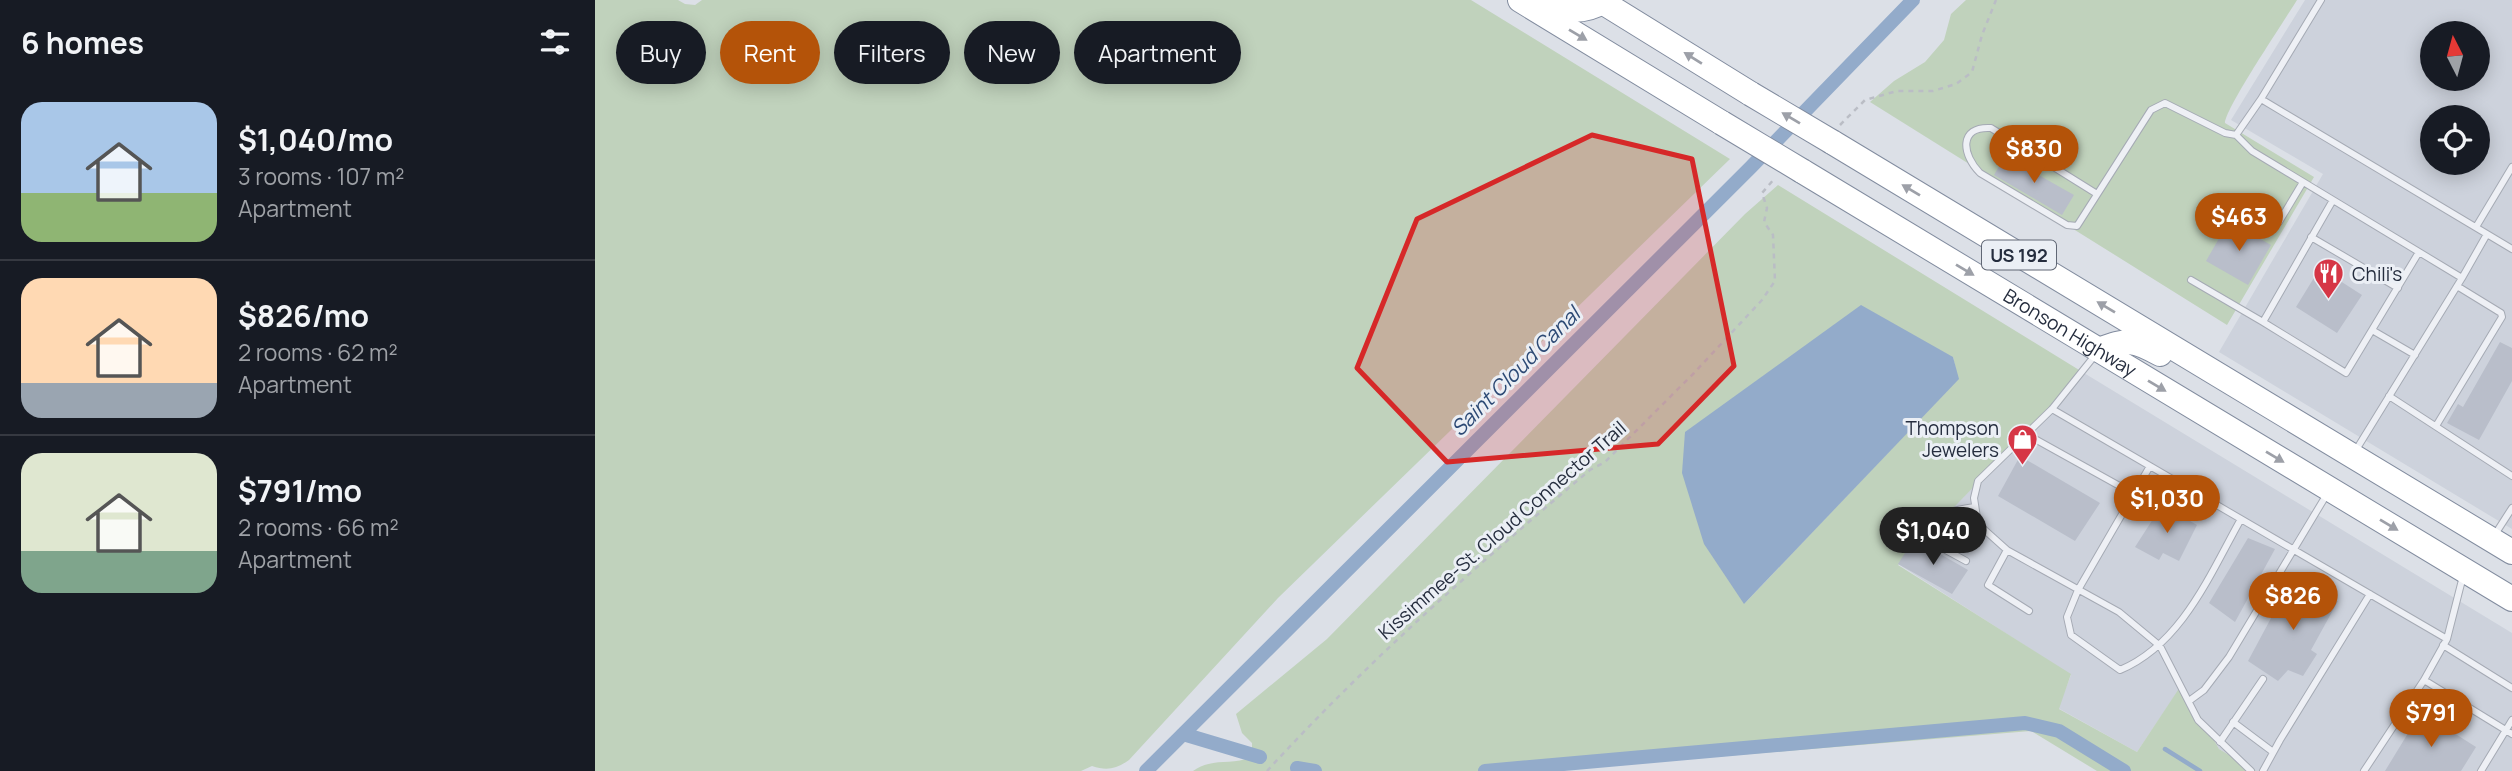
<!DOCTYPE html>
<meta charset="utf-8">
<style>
body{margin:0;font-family:Manrope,sans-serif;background:#20242c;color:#f1f3f6;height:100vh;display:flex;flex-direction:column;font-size:26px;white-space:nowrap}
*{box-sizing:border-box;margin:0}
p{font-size:23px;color:#9ea1a6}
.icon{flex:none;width:38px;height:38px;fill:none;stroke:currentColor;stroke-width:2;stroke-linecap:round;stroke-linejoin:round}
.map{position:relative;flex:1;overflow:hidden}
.drawer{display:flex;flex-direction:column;background:#171b24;width:595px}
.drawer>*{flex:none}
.banner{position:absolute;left:21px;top:21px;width:665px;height:63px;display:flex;gap:14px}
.needle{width:46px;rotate:354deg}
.controls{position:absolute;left:1825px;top:21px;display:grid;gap:14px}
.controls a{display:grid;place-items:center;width:70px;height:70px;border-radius:50%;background:#171b24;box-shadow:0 4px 18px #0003;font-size:35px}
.price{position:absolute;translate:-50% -60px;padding:0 16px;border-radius:24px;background:#b45309;color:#fff;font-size:23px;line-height:46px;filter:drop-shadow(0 2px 4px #0008)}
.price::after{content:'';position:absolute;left:50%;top:42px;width:21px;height:16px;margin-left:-10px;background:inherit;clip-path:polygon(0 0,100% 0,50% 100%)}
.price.on{background:#222;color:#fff}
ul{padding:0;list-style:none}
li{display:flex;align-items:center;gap:21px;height:175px;padding:0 21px}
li+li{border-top:2px solid #363941}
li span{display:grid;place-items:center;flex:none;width:196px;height:140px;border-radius:21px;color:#555}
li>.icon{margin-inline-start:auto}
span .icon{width:84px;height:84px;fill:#fffc;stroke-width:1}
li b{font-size:30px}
h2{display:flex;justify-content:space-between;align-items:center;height:84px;padding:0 21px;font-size:30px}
.pill{padding:0 24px;border-radius:32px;background:#171b24;box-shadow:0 4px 18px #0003;font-size:24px;line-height:63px}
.pill.on{background:#b45309;color:#fff}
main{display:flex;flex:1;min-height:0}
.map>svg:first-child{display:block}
</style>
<main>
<section class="drawer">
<h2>6 homes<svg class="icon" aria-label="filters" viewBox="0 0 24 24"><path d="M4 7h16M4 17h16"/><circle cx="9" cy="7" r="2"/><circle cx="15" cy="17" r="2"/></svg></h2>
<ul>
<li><span style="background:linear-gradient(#a9c7e8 65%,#8fb573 0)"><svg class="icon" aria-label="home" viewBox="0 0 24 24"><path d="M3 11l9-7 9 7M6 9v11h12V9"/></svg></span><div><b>$1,040/mo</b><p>3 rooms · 107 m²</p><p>Apartment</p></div></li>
<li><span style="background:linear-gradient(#ffd9b3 75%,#9aa5b1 0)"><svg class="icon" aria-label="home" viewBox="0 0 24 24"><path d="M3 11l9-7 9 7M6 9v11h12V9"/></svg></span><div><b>$826/mo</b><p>2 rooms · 62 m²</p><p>Apartment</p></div></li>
<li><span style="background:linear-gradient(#dfe7d0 70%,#7fa58c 0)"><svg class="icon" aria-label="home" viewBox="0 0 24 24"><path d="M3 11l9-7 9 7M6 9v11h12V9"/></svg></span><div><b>$791/mo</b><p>2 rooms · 66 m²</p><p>Apartment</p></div></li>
</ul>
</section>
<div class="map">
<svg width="1917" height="771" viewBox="0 0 1917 771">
<rect width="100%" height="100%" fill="#dce0e7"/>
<path fill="#cdd2dc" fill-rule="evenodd" d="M 1710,0 L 1917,0 L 1917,529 L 1624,352 L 1728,174 L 1636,120 ZM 1838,33 L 1883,33 L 1883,79 L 1838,79 ZM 1838,117 L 1883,117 L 1883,163 L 1838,163 Z
M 1489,373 L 1917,633 L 1917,771 L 1661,771 L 1624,749 L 1587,685 L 1542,752 L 1463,708 L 1476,675 L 1303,564 Z"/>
<path fill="#c0d2bc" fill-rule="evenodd" d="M 0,0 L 83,0 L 90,4 L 100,5 L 107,0 L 876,0 L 1135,159 L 683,598 L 534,760 C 521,769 512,771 497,766 L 486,771 L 0,771 Z
M 1371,0 L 1702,0 C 1690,20 1631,107 1630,123 L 1719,177 L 1632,325 L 1275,102 L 1299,81 L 1330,62 L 1349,40 L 1356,14 Z
M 1183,185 L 1489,373 L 1303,565 L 1476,674 L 1464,709 L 1542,752 L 1587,684 L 1624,749 L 1661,771 L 1502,771 L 1436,731 L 948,771 L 598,771 C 618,757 634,766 657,757 L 657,743 L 647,733 L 641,714 L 732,639 L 1150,214 ZM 1358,357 L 1363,379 L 1149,604 Z"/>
<path fill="#93abca" d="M 1266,305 L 1358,357 L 1364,379 L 1149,604 L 1109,544 L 1087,473 L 1090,432 Z"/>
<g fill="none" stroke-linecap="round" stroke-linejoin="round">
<path stroke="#93abca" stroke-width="4.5" d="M 1570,749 L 1605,771"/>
<path stroke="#93abca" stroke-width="14" d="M 588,734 L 665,757
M 702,768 L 720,771
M 551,771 L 1156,167 L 1318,0
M 890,771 L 1430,723 L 1464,731 L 1529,771"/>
</g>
<path fill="#b9beca" d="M 1410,156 L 1479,195 L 1467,215 L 1399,175 Z
M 1634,221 L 1676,245 L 1653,285 L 1611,261 Z
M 1725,268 L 1767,295 L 1742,333 L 1701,307 Z
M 1905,342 L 1917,348 L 1917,381 L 1884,440 L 1852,423 L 1863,404 L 1868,407 Z
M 1425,456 L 1505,503 L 1480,541 L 1403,496 Z
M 1567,505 L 1602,525 L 1584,561 L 1568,553 L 1564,560 L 1540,547 Z
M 1653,538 L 1680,549 L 1640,622 L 1614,603 Z
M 1319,539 L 1373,570 L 1357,594 L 1303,564 Z
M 1697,579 L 1743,601 L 1716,650 L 1722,654 L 1708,676 L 1693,670 L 1683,681 L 1653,661 Z
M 1826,712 L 1881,747 L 1866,771 L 1790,771 Z"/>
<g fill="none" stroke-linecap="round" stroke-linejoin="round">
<defs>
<path id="lane" d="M 1726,0 L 1666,99 L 1917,249
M 1641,135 L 1657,151 L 1867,278 L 1761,450
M 1502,194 L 1396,128 C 1363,126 1367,155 1385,173 L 1472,225 L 1482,226 L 1556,110 L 1570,103 L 1630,133 L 1641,135 L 1666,99
M 1644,198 L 1684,222 L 1708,182
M 1738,200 L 1668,322 L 1751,373 L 1824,252
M 1881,227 L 1917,167
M 1716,237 L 1803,288
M 1867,278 L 1892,234
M 1596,280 L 1668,322
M 1777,330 L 1820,355
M 1501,354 L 1457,409 L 1852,639 L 1829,680 L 1917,734
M 1794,396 L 1917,476
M 1457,409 L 1383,481 L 1379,498 L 1383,524 L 1412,550 L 1524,612 L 1565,646 L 1603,720 L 1656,771
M 1841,426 L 1907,317 L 1906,313 L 1862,286
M 1431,434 L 1539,494
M 1555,466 L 1483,590 L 1472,617 L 1476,635 L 1525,670 C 1587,644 1615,574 1646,519
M 1899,536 L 1917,508
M 1412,550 L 1393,585 L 1434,611
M 1371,561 L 1338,543 L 1334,535 C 1340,512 1359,510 1380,507
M 1852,639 L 1868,576
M 1848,645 L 1917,688
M 1594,701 L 1609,690 L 1634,657 L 1732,494
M 1638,722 L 1678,752
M 1625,742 L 1668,679
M 1668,771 L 1685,740 L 1775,594
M 1769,771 L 1829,680
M 1886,771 L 1917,720"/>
<g id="highway">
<path d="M 925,0 L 1127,123"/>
<path d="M 1004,0 L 1156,94"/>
<path d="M 944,3 C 966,9 986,15 1007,2"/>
<path d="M 1237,142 L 1917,552"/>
<path id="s1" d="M 1207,171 L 1917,599"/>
<path d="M 1504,350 C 1533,339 1538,339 1565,354"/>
</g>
</defs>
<use href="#lane" stroke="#a5aab4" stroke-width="8"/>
<use href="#highway" stroke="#828c9f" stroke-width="26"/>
<path stroke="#babdc5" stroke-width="2.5" stroke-dasharray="5 5" stroke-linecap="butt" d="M 1245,125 L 1270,100 L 1302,91 L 1338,91 L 1361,84 L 1377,72 L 1387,35 L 1401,0
M 672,771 C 772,662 882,565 995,470 L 1010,462 L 1099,373 L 1167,300 L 1180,281 L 1178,235 L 1169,222 L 1172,208 L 1167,193 L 1180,178"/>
<use href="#lane" stroke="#eef0f5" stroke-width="6"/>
<use href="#highway" stroke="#fff" stroke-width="24"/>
<defs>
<path id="highway-bridge" d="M 1156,94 L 1237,142
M 1127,123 L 1207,171"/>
</defs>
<use href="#highway-bridge" stroke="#828c9f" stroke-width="26" stroke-linecap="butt"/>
<use href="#highway-bridge" stroke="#fff" stroke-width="24"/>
</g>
<defs><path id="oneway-solid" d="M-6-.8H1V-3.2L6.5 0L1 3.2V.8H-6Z" transform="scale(1.75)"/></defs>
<g fill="#9da0a8">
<use href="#oneway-solid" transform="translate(983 35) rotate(31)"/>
<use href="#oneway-solid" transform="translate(1098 58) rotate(-148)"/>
<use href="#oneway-solid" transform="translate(1196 118) rotate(-149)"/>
<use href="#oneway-solid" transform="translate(1316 190) rotate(-149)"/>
<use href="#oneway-solid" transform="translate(1370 270) rotate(31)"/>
<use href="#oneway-solid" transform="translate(1511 307) rotate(-149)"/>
<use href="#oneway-solid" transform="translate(1562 386) rotate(31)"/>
<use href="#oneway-solid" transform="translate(1680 457) rotate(31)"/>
<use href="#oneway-solid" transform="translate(1794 525) rotate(31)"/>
</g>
<path fill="#d62828" fill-opacity="0.2" stroke="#d62828" stroke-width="5" stroke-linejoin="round" d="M 997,135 L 1097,159 L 1139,366 L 1063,444 L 852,462 L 762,368 L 822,219 Z"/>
<defs>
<symbol id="restaurant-pin" viewBox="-11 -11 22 30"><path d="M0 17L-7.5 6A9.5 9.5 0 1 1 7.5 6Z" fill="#d63646" stroke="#ebeff5"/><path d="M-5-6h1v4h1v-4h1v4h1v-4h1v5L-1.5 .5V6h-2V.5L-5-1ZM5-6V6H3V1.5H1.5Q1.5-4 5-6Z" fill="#fff"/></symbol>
<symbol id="shop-pin" viewBox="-11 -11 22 30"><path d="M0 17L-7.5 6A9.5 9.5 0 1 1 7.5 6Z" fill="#d63646" stroke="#ebeff5"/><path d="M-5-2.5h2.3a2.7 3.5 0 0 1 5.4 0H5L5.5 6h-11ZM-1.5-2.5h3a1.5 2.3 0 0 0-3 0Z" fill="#fff"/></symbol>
</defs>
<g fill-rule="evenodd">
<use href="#restaurant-pin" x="1716" y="256" width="35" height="47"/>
<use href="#shop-pin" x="1410" y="422" width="35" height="47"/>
</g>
<g text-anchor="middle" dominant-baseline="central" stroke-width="6" stroke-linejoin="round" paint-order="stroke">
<rect fill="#ebeff5" stroke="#606775" stroke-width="2" x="1387" y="240.5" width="74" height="29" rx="5"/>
<g font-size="18" font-weight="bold" fill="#252d3e">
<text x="1424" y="255">US 192</text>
</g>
<g font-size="19" fill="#252d3e" stroke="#ebeff5" text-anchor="start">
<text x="1757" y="274">Chili's</text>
<text x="1404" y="428" text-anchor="end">Thompson<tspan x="1404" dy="22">Jewelers</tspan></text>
</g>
<g font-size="19" fill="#252d3e" stroke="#ebeff5">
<text stroke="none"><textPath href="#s1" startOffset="313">Bronson Highway</textPath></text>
<text transform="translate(907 530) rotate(-41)">Kissimmee-St. Cloud Connector Trail</text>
</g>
<g font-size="21" font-style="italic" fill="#2c4974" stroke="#ebeff5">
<text transform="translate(920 371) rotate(-45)">Saint Cloud Canal</text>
</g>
</g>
</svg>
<div class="controls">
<a><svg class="needle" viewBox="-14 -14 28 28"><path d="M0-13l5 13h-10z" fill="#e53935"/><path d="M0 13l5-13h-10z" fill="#9ea1a6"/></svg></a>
<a><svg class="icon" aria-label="locate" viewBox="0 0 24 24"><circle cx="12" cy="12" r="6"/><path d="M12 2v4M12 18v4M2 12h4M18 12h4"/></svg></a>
</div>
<b class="price" style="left:1439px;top:185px">$830</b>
<b class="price" style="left:1644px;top:253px">$463</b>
<b class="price" style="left:1572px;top:535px">$1,030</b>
<b class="price on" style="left:1338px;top:567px">$1,040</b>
<b class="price" style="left:1698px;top:632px">$826</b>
<b class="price" style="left:1836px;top:749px">$791</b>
<div class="banner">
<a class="pill">Buy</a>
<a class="pill on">Rent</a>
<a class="pill">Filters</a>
<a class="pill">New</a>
<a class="pill">Apartment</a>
</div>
</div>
</main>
